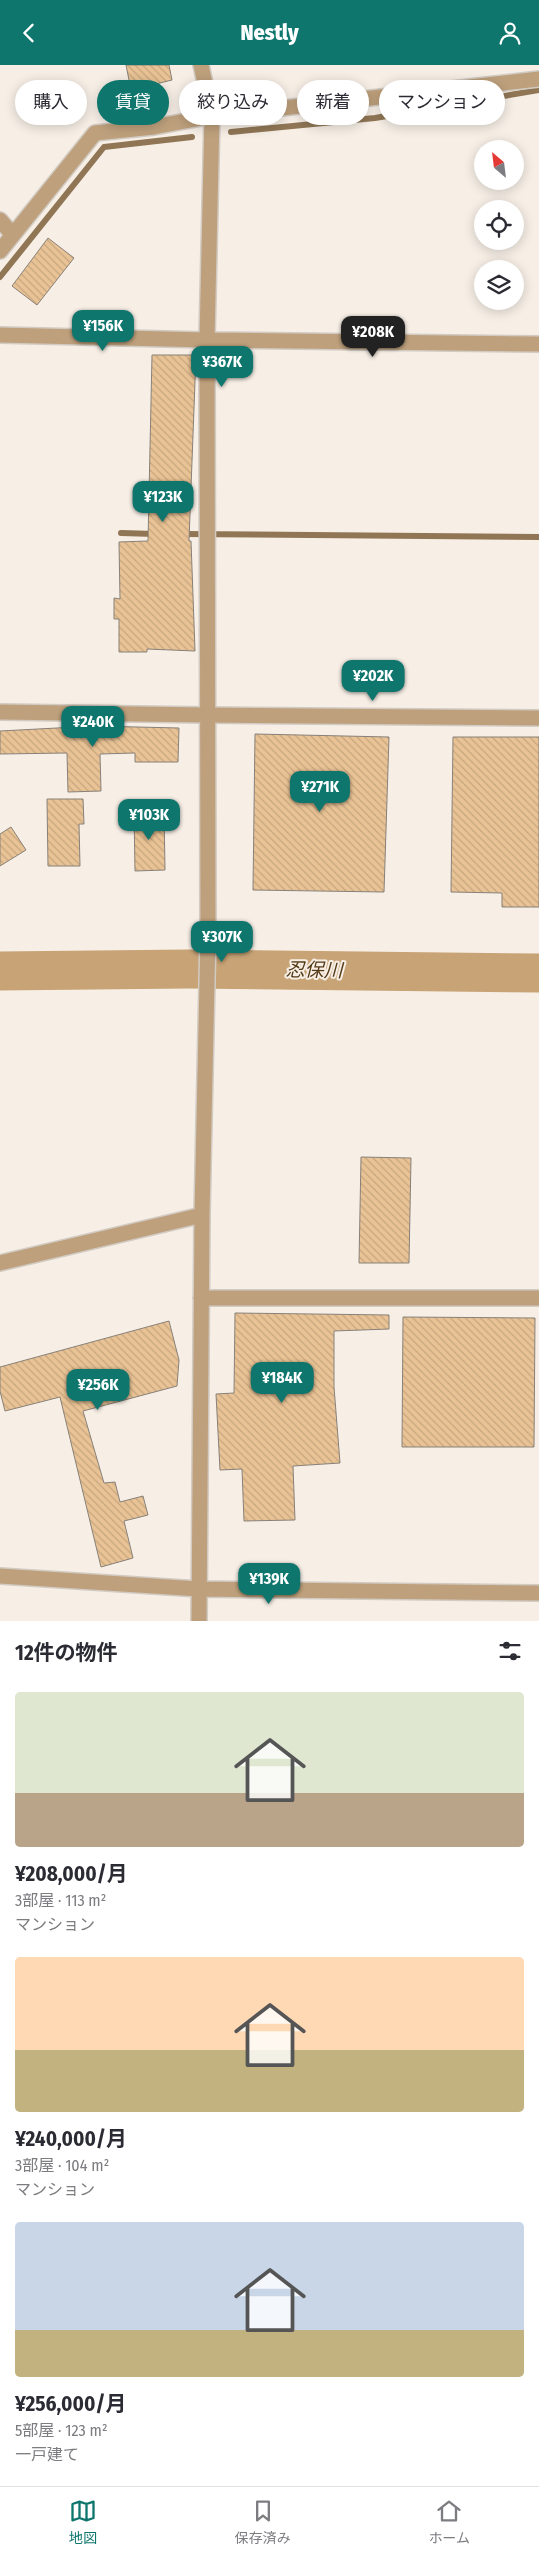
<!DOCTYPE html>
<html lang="ja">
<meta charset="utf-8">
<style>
body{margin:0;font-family:"Fira Sans Condensed","Noto Sans JP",sans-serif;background:#f2f2f3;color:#2b2b33;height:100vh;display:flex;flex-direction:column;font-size:19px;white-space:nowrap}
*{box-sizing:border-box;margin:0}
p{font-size:16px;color:#7c7c81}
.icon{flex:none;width:28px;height:28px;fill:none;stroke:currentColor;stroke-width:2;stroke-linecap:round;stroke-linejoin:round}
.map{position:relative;height:1556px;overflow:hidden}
.panel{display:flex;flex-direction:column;background:#fff;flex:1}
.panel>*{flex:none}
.banner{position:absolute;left:15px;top:15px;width:510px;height:45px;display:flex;gap:10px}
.needle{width:32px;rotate:332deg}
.controls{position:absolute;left:474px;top:75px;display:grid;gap:10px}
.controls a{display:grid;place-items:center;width:50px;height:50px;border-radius:50%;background:#fff;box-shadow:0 2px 12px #0003;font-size:25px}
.price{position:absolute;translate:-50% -42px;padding:0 11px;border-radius:10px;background:#0f766e;color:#fff;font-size:16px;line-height:32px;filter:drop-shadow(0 1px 2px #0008)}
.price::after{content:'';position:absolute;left:50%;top:30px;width:15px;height:11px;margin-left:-8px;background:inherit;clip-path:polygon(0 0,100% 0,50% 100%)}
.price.active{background:#222;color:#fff}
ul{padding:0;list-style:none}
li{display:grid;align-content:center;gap:10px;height:265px;padding:0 15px}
li span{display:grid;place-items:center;height:155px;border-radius:5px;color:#555}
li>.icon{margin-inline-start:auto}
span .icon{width:90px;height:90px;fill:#fffc;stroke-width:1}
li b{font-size:21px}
h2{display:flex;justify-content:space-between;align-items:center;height:60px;padding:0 15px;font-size:21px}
.pill{padding:0 18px;border-radius:22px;background:#fff;box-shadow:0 2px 12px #0003;font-size:18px;line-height:45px}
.pill.active{background:#0f766e;color:#fff}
header{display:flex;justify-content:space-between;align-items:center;height:65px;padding:0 15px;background:#0f766e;color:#fff;font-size:22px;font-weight:800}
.dock{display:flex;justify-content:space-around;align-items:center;height:70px;border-top:1px solid #e1e1e2;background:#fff;font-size:14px;color:#7c7c81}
.dock a{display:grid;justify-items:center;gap:2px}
.dock .active{color:#0f766e}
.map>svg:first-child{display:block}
</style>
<header><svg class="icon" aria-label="back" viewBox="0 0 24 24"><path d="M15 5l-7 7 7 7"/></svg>Nestly<svg class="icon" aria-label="person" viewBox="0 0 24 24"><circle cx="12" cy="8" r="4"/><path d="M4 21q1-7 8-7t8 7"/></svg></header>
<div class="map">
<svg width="539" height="1556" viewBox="0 0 539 1556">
<defs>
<pattern id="building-back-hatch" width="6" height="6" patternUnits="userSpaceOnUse" patternTransform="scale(1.25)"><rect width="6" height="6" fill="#e9c395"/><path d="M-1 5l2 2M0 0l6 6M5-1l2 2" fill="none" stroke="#c7a67f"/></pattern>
</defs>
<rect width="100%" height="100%" fill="#f7efe6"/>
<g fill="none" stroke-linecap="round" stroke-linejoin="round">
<path stroke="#907655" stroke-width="6" d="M 231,67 L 375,53 L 539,25
M 0,212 L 104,82 L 192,72
M 121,468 L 155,469
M 182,469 L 539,472"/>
<path stroke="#c7a375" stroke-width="39" d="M 0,906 L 189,904 L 539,908"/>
</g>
<path fill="url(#building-back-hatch)" stroke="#888179" d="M 126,0 L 169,0 L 172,15 L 131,25 Z
M 48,173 L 74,193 L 37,240 L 12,221 Z
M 152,290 L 196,290 L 189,476 L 191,476 L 195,586 L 147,584 L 147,587 L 119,587 L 119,554 L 114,554 L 114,533 L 120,534 L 119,477 L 148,476 Z
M 95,661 L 179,663 L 178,697 L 135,697 L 135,688 L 100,689 L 101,726 L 68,727 L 67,688 L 0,689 L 0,666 Z
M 255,669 L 389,672 L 384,827 L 253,825 Z
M 453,672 L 539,672 L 539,842 L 502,842 L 502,828 L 451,827 Z
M 47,734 L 83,734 L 84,759 L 79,759 L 80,801 L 48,801 Z
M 134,746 L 164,746 L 165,805 L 135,806 Z
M 11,762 L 26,785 L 0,801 L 0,769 Z
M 361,1092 L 411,1093 L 409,1198 L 359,1198 Z
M 235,1248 L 389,1250 L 389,1264 L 334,1266 L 334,1322 L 340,1398 L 293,1401 L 295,1455 L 244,1456 L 242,1404 L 220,1405 L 216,1329 L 234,1328 Z
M 403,1252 L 535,1253 L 534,1382 L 402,1382 Z
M 169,1256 L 179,1295 L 177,1321 L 83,1346 L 104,1418 L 115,1417 L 120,1437 L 143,1431 L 148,1450 L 124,1456 L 133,1493 L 101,1502 L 60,1332 L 5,1346 L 0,1326 L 0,1302 Z"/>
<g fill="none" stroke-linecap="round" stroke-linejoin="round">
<defs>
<path id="minor" d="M 0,155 L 12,169
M 0,186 L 95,68 L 154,62 L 212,51 L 539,14
M 0,270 L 207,275 L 539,279
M 0,647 L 207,650
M 0,1198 L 202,1150
M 201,1233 L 539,1233
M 0,1511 L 199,1524 L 539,1528
M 199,1556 L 202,1150 L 208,870 L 207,275 L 212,51 L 201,0"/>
<path id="tertiary" d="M 207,650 L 539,653"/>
</defs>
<use href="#minor" stroke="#d2cbc3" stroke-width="18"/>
<use href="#tertiary" stroke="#d2cbc3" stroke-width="18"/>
<use href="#minor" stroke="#bea07c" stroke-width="15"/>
<use href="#tertiary" stroke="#bea07c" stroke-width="15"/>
</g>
<g text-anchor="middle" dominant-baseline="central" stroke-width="4" stroke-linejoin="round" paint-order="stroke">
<g font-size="19" font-style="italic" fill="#533915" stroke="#f7efe6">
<text transform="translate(314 905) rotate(1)">忍保川</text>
</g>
</g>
</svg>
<div class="controls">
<a><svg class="needle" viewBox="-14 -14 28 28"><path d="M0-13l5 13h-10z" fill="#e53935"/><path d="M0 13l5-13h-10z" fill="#7c7c81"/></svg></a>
<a><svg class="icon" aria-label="locate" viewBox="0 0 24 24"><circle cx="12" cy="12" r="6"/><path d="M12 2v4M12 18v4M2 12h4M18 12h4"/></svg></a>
<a><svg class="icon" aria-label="layers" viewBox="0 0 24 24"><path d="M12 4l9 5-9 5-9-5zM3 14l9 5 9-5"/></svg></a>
</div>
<b class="price" style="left:103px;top:287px">¥156K</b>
<b class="price active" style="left:373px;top:293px">¥208K</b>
<b class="price" style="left:222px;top:323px">¥367K</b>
<b class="price" style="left:163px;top:458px">¥123K</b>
<b class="price" style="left:373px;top:637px">¥202K</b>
<b class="price" style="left:93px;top:683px">¥240K</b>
<b class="price" style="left:320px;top:748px">¥271K</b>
<b class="price" style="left:149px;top:776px">¥103K</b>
<b class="price" style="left:222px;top:898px">¥307K</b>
<b class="price" style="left:282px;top:1339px">¥184K</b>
<b class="price" style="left:98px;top:1346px">¥256K</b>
<b class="price" style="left:269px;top:1540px">¥139K</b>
<div class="banner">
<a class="pill">購入</a>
<a class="pill active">賃貸</a>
<a class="pill">絞り込み</a>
<a class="pill">新着</a>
<a class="pill">マンション</a>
</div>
</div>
<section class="panel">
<h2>12件の物件<svg class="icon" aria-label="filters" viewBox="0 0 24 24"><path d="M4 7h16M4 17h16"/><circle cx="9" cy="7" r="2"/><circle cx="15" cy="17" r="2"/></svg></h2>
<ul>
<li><span style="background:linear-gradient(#dfe7d0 65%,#b9a48a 0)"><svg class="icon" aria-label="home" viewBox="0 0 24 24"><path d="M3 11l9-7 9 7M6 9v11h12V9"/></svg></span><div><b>¥208,000/月</b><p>3部屋 · 113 m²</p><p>マンション</p></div></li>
<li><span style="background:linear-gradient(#ffd9b3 60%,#c2b280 0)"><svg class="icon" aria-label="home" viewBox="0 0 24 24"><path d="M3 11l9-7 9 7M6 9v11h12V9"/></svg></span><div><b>¥240,000/月</b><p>3部屋 · 104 m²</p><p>マンション</p></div></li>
<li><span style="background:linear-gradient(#c9d6e8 70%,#c2b280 0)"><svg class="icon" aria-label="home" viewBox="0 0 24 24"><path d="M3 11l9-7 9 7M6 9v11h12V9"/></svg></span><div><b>¥256,000/月</b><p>5部屋 · 123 m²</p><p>一戸建て</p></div></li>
</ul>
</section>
<nav class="dock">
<a class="active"><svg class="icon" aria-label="map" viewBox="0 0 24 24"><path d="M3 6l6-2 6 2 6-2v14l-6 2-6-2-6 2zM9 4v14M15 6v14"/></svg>地図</a>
<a><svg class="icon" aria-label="saved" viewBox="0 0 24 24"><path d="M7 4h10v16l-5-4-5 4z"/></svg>保存済み</a>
<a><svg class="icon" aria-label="home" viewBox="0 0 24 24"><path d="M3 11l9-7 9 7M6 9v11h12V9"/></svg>ホーム</a>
</nav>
